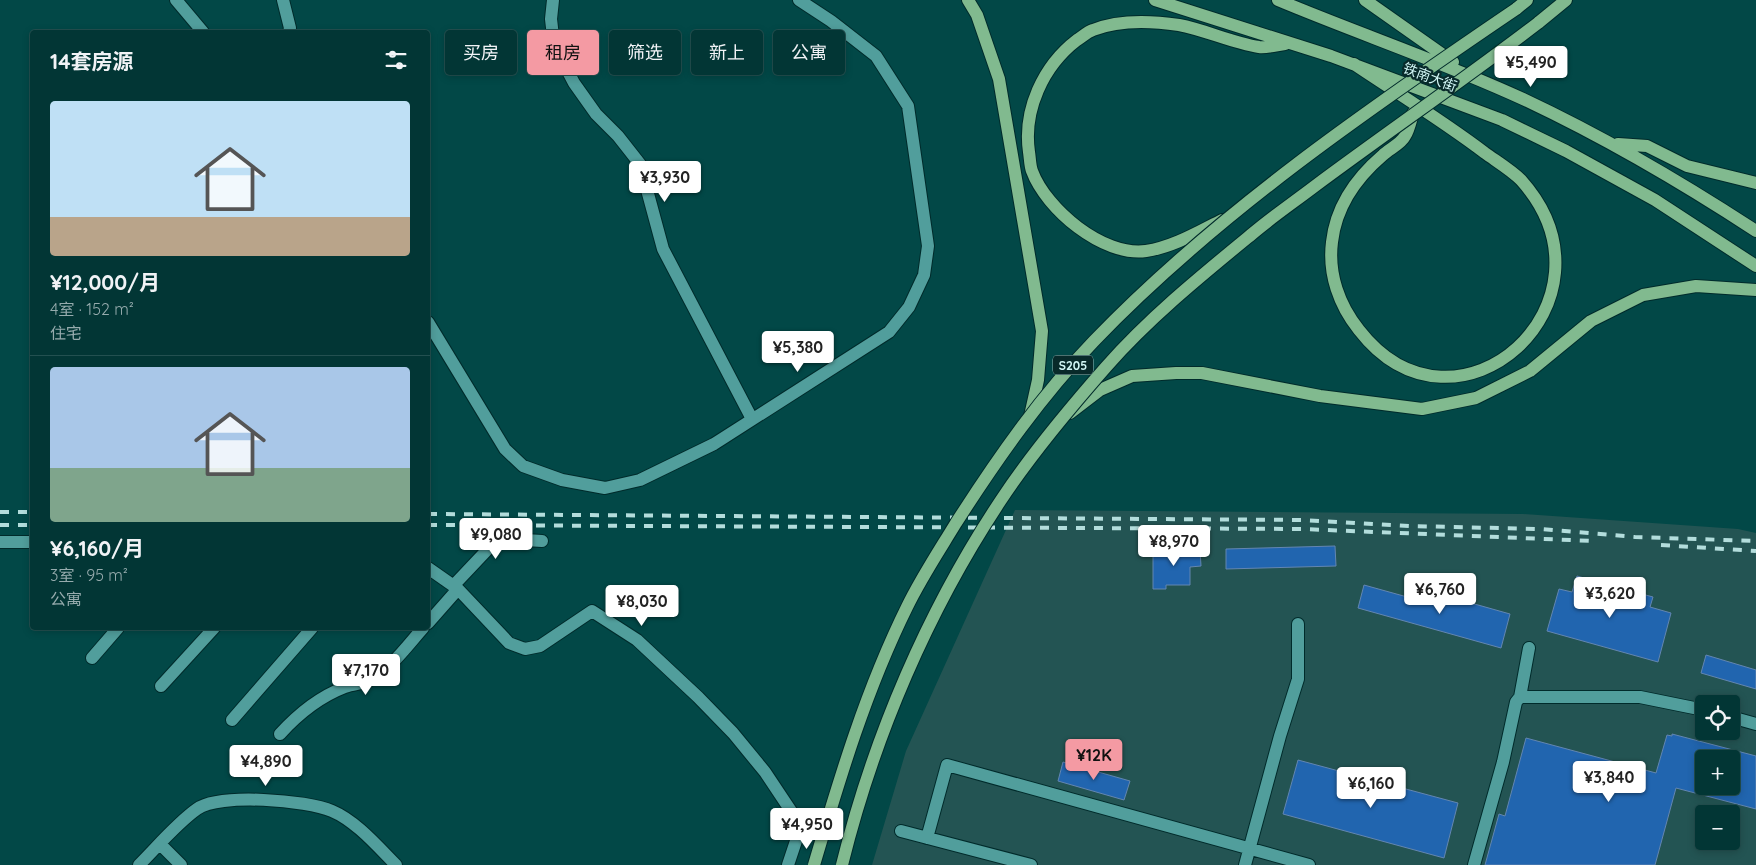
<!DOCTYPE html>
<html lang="zh">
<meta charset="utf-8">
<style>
body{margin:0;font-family:Quicksand,"Noto Sans SC",sans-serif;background:#104141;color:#f1f3f6;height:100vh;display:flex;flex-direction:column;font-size:19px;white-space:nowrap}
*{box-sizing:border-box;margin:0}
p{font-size:16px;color:#96abad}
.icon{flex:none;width:28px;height:28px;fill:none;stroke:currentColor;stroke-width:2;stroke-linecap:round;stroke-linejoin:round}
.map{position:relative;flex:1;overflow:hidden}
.drawer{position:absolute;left:30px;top:30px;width:400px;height:600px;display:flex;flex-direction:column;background:#023635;border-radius:5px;box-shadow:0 2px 8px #0003,0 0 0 1px #235050}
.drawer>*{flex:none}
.banner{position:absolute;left:445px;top:30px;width:475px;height:45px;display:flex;gap:10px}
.tools{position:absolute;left:1695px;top:695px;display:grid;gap:10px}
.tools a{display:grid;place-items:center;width:45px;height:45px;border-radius:5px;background:#023635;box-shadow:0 2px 8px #0003,0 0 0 1px #235050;font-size:25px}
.price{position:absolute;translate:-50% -42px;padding:0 11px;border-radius:5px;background:#fff;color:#222;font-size:16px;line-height:32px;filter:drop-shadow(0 1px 2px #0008)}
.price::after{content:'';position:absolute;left:50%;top:30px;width:15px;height:11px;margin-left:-8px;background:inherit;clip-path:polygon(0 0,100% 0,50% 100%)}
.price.current{background:#f49aa3;color:#111}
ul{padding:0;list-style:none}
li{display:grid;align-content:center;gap:10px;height:265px;padding:0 20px}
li+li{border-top:1px solid #235050}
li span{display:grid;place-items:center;height:155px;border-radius:5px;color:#555}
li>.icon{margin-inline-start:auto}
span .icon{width:90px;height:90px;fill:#fffc;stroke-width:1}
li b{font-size:21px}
h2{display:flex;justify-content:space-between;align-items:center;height:60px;padding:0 20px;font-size:21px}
.chip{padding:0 18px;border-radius:5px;background:#023635;box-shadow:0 2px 8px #0003,0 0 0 1px #235050;font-size:18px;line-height:45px}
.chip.current{background:#f49aa3;color:#111}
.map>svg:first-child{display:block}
</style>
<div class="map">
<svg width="1756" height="865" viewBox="0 0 1756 865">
<rect width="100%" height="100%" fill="#024847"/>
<path fill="#235453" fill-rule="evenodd" d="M 1015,510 L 1523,514 L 1738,529 L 1756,533 L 1756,865 L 872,865 L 906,751 ZM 1704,704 L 1731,704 L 1731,731 L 1704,731 ZM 1704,759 L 1731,759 L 1731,786 L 1704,786 ZM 1704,814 L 1731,814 L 1731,841 L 1704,841 Z"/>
<path fill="#2165af" stroke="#6386b1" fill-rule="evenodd" d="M 1335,546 L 1336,566 L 1226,569 L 1226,549 Z
M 1200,550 L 1201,566 L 1190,567 L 1190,585 L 1166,585 L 1166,589 L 1153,589 L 1153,551 Z
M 1577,576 L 1653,597 L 1650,607 L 1671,613 L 1658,662 L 1547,631 L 1559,589 L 1572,592 Z
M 1364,585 L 1436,605 L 1439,594 L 1510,614 L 1501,648 L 1358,608 Z
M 1706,655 L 1756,670 L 1756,689 L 1701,673 Z
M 1672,734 L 1756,756 L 1756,809 L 1676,788 L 1655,865 L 1485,865 L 1499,814 L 1505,816 L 1526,738 L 1656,773 L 1667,735 L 1672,736 ZM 1704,759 L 1731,759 L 1731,786 L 1704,786 Z
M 1298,760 L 1458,803 L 1444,858 L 1283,814 Z
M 1063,762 L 1130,781 L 1124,800 L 1058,781 Z"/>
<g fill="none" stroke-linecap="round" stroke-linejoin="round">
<defs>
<path id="minor" d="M 176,0 L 203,32
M 283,0 L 290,28 L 289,32
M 553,0 L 551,19 L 554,45 L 574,83 L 596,114 L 618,136 L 640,164 L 663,249 L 752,419
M 428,322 L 505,449 L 523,466 L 562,480 L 605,488 L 640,480 L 714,444 L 889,332 L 909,307 L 924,275 L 928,246 L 908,106 L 876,56 L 831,21 L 799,0
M 0,542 L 32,542
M 428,568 L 458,589 L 509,643 L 525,649 L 540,646 L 592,611 L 637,640 L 698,697 L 733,733 L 765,772 L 801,826 L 788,865
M 454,585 L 488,549 L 509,539 L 542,541
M 428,623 L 458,589
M 92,658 L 118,628
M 161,686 L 214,628
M 1520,697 L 1640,697 L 1704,710
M 1731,717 L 1756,724
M 232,720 L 312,628
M 280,734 C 299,713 319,697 345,687 C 352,684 361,684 368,681 C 391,669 407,646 423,628
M 901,831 L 1031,865
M 927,838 L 947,765 L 1309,865
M 160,844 L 181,865
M 139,865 C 157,847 177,823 197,809 C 219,793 307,800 332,811 C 356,821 378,847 396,865
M 1245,865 L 1280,736 L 1298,679 L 1298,624
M 1474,865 L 1503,762 L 1516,702 L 1520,697 L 1529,648"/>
<path id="major" d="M 968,0 L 977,15 L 999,79 L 1042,331 L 1038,380 L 1030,416
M 1155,0 L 1331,56 L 1502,120 L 1566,151 L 1655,200 L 1756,266
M 1278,0 C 1359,34 1443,62 1523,99 C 1604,137 1681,182 1756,231
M 1365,0 L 1453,62
M 1516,9 L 1527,0
M 1538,23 L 1566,0
M 1354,64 C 1397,93 1443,121 1485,153 C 1496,161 1511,170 1521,180 C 1629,301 1457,456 1359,330 C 1339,305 1328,274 1332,242 C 1336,206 1356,178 1383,155 C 1389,149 1401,144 1405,136 C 1409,130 1411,120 1413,113
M 1618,144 L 1647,146 L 1687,166 L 1756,183
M 1222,220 C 1198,232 1173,247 1146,251 C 1103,257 1046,209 1032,171 C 1030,166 1030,158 1029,152 C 1023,110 1043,66 1077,40 C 1082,37 1087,32 1093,30 C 1118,20 1152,21 1179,25 C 1206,30 1232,43 1259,47 C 1267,48 1277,45 1285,44
M 1070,413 L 1100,390 L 1132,376 L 1176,373 L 1202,373 L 1320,396 L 1422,409 L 1476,398 L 1530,371 L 1591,321 L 1643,295 L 1696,286 L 1756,290"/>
</defs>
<use href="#minor" stroke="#002b2b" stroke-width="14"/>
<use href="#major" stroke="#002b2b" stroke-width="14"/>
<use href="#minor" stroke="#519e9c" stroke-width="12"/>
<use href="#major" stroke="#81ba8f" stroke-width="12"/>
<path stroke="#b3dddc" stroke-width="4" stroke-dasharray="9 9" stroke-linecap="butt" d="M 0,512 L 32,512
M 428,514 L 1302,520 L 1410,526 L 1540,529 L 1635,537 L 1756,541
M 0,525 L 32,525
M 428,525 L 1303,529 L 1594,541
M 1661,545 L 1756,551"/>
<defs>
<path id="major-bridge" d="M 814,865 C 840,777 866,690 907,607 C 921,578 939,551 956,523 C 997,459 1041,396 1094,341 C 1216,214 1370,108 1516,9
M 842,865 C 874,736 928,610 1001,500 C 1032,453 1069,409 1106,367 C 1149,318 1202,275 1252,234 C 1272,217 1294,202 1315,186 C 1389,131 1465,79 1538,23"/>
</defs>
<use href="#major-bridge" stroke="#002b2b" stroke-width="14" stroke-linecap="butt"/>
<use href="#major-bridge" stroke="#81ba8f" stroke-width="12"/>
</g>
<g text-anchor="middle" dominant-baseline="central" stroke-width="4.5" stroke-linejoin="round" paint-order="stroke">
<rect fill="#082a2a" stroke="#95bab9" stroke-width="1" x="1053" y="355.5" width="40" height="19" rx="4"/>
<g font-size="12" font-weight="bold" fill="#d2f7f6">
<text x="1073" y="365">S205</text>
</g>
<g font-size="14" fill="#d2f7f6" stroke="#082a2a">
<text transform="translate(1430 77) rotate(21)">铁南大街</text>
</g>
</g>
</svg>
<div class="tools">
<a><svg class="icon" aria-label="locate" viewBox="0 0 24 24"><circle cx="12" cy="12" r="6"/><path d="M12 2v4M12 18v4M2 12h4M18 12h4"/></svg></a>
<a>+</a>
<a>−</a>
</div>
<b class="price" style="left:1531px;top:88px">¥5,490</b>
<b class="price" style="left:665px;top:203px">¥3,930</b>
<b class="price" style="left:798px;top:373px">¥5,380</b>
<b class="price" style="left:496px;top:560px">¥9,080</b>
<b class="price" style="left:1174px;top:567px">¥8,970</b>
<b class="price" style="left:1440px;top:615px">¥6,760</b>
<b class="price" style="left:1610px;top:619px">¥3,620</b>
<b class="price" style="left:642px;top:627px">¥8,030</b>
<b class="price" style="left:366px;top:696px">¥7,170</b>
<b class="price current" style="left:1094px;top:781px">¥12K</b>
<b class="price" style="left:266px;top:787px">¥4,890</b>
<b class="price" style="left:1609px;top:803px">¥3,840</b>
<b class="price" style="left:1371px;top:809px">¥6,160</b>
<b class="price" style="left:807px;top:850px">¥4,950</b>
<div class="banner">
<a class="chip">买房</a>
<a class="chip current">租房</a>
<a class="chip">筛选</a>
<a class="chip">新上</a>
<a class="chip">公寓</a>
</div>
<section class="drawer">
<h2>14套房源<svg class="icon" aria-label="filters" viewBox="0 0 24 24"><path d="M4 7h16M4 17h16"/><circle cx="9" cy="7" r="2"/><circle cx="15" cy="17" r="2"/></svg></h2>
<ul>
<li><span style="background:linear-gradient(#bfe0f5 75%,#b9a48a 0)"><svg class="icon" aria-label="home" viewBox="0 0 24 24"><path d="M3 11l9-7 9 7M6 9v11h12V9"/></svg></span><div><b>¥12,000/月</b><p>4室 · 152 m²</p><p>住宅</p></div></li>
<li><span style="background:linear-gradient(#a9c7e8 65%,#7fa58c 0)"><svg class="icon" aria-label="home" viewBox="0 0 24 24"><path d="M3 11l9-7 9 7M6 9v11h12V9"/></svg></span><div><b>¥6,160/月</b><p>3室 · 95 m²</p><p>公寓</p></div></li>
</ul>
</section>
</div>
